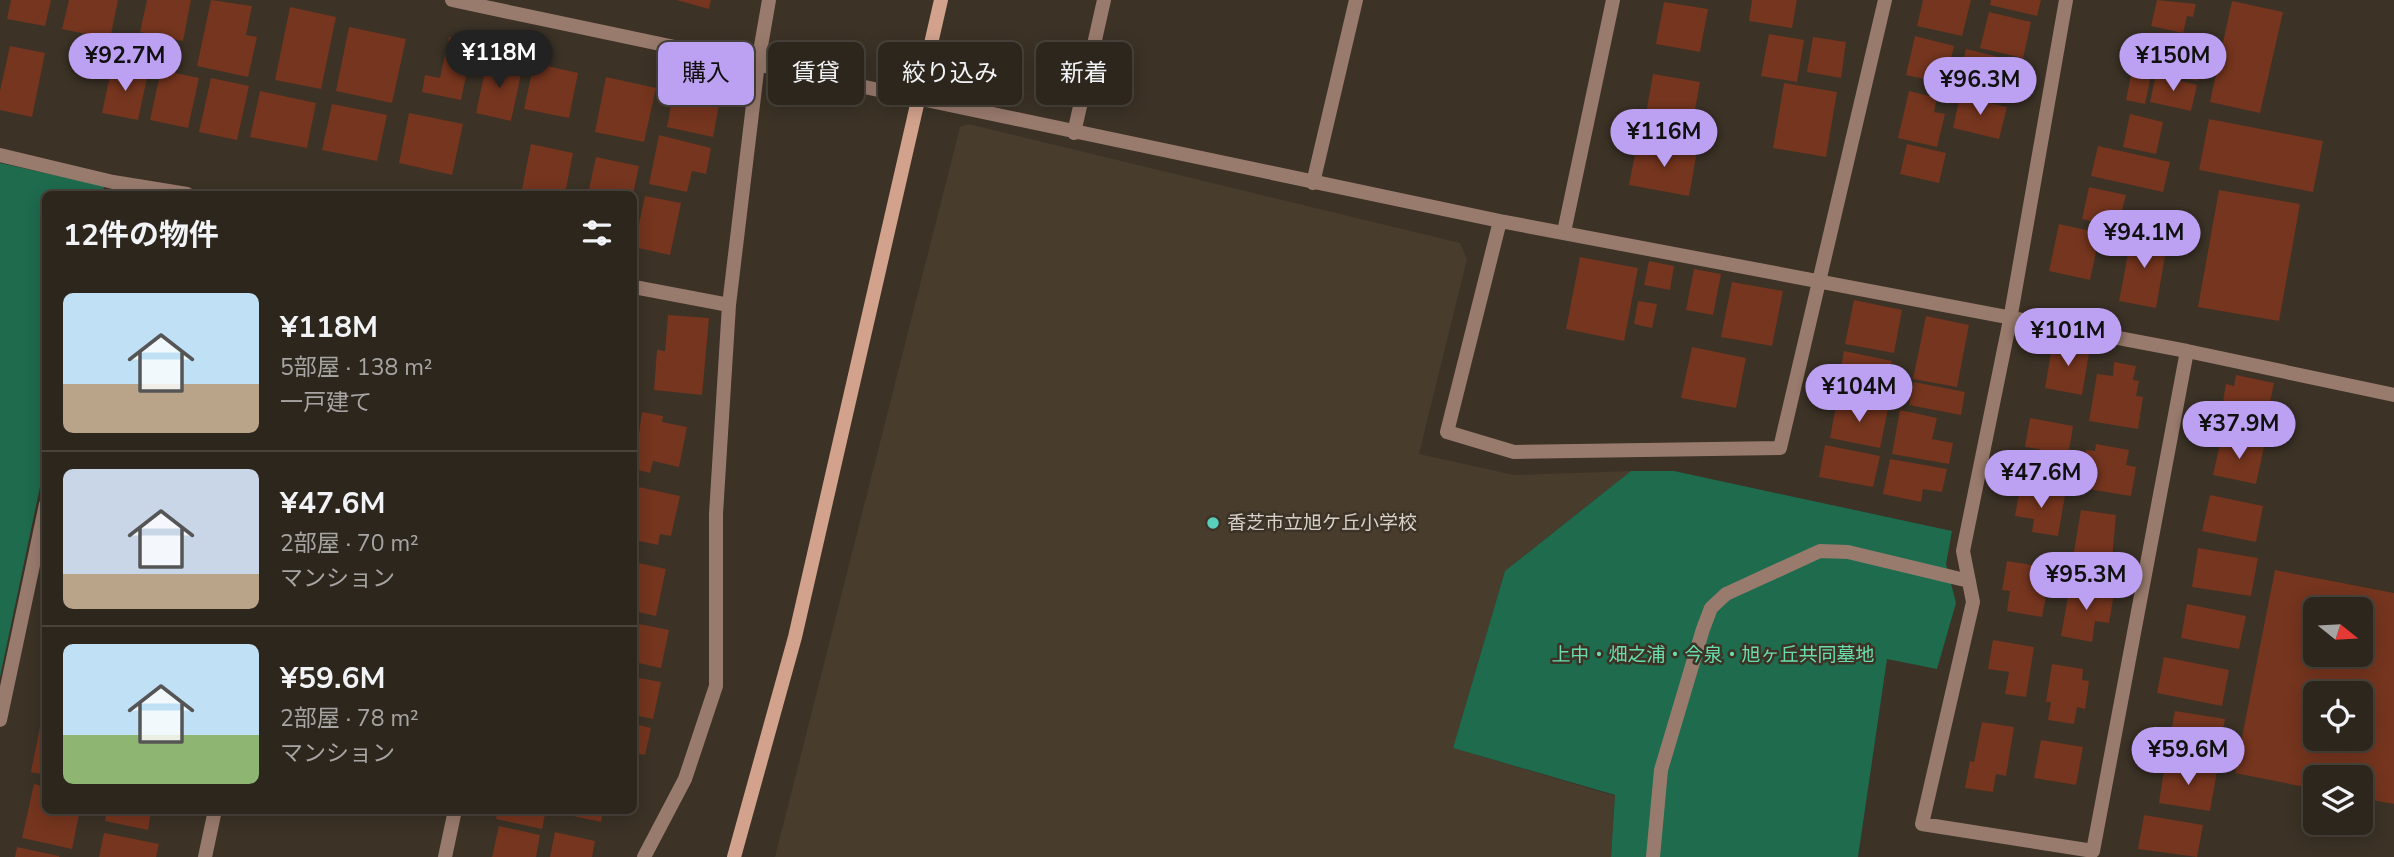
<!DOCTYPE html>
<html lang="ja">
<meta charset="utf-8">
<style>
body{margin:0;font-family:"Nunito Sans","Noto Sans JP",sans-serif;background:#393229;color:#f1f3f6;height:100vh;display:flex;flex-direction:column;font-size:26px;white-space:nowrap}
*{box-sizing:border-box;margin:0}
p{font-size:23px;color:#a7a5a3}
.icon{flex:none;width:38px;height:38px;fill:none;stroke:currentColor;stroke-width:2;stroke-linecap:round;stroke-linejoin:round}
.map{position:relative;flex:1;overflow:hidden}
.side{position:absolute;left:42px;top:191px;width:595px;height:623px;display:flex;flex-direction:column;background:#2d261c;border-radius:10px;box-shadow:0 4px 18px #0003,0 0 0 2px #48433b}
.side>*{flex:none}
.top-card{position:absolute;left:658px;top:42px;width:665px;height:63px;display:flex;gap:14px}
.needle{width:46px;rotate:108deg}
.controls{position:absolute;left:2303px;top:597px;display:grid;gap:14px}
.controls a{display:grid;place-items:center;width:70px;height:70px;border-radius:10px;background:#2d261c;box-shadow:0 4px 18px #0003,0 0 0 2px #48433b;font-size:35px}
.price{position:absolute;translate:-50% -60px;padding:0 16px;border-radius:24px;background:#bca0f2;color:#111;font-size:23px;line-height:46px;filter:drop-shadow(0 2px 4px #0008)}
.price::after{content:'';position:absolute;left:50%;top:42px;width:21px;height:16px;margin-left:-10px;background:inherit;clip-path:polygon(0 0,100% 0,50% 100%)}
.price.on{background:#222;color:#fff}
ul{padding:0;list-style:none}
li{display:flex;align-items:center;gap:21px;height:175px;padding:0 21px}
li+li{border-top:2px solid #48433b}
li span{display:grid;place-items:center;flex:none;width:196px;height:140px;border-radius:10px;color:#555}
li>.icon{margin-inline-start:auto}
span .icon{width:84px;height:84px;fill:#fffc;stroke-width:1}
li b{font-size:30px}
h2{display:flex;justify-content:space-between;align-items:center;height:84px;padding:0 21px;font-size:30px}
.chip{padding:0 24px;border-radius:10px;background:#2d261c;box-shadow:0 4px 18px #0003,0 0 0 2px #48433b;font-size:24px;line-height:63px}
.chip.on{background:#bca0f2;color:#111}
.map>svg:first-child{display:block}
</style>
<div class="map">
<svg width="2394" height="857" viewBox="0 0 2394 857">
<rect width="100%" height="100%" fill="#3c3226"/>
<path fill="#483c2d" d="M 968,124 L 1460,243 L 1467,259 L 1419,454 L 1514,475 L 1631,471 L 1505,571 L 1453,748 L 1615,796 L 1611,857 L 775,857 L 960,127 Z"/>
<path fill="#1e6b4e" d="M 0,163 L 104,186 L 103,194 L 46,194 L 45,463 L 0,677 Z
M 1631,471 L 1674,471 L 1952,531 L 1946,564 L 1956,603 L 1937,669 L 1887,659 L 1858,857 L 1611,857 L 1615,795 L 1453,748 L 1505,571 Z"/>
<path fill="#75351e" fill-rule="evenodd" d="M 11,0 L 51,0 L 45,26 L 7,19 Z
M 69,0 L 118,0 L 110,39 L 62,29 Z
M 147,0 L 191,0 L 183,41 L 140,32 Z
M 211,0 L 252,6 L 246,35 L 257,37 L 248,77 L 197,66 Z
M 676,0 L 711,0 L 709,9 Z
M 1752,0 L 1797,0 L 1792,28 L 1749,21 Z
M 1923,0 L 1971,0 L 1962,36 L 1917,26 Z
M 1991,0 L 2041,0 L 2037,16 L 1990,5 Z
M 2157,0 L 2196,4 L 2193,17 L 2187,16 L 2183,33 L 2151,26 Z
M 2232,1 L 2283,12 L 2260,113 L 2210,102 Z
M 1664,2 L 1708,9 L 1700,52 L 1656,44 Z
M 290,7 L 336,17 L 321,89 L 275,80 Z
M 1989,12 L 2031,22 L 2023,58 L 1980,48 Z
M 349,27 L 406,39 L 392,103 L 336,91 Z
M 2159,33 L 2212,45 L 2208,63 L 2155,51 Z
M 1769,34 L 1804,40 L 1797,82 L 1761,76 Z
M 1915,36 L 1954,46 L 1948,71 L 1941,69 L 1938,82 L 1906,75 Z
M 449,37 L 473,42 L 461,100 L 422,92 L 425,75 L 440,78 Z
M 1813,37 L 1846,42 L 1841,78 L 1807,72 Z
M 10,46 L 45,53 L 32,117 L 0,110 L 0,91 Z
M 1966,49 L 2007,59 L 2001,83 L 1960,74 Z
M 2153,54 L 2201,66 L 2198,81 L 2150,71 Z
M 488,57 L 511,62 L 509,71 L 521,74 L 511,121 L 476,113 Z
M 534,63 L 578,73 L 569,118 L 524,109 Z
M 112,66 L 148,73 L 138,120 L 102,113 Z
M 161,70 L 199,78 L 188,128 L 150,120 Z
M 2132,71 L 2151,75 L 2145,104 L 2126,100 Z
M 1653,74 L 1700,82 L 1693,122 L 1646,114 Z
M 2156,75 L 2197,85 L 2191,111 L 2150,102 Z
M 606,77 L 656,88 L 644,142 L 595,132 Z
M 211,78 L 249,86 L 237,140 L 199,132 Z
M 676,79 L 722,88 L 713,137 L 667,127 Z
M 1784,83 L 1837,92 L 1826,157 L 1773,148 Z
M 260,91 L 316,103 L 307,148 L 250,137 Z
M 1909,91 L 1937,98 L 1934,112 L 1945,114 L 1937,147 L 1898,138 Z
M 1960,96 L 2007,107 L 1999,139 L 1953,128 Z
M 332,104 L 387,115 L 377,161 L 322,150 Z
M 409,113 L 463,124 L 452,175 L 399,163 Z
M 2130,114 L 2163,122 L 2156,154 L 2123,147 Z
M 2209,119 L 2323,141 L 2313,192 L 2199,170 Z
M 659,135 L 711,148 L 706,174 L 692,171 L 687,192 L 649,184 Z
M 531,144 L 573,153 L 565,194 L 521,194 Z
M 1637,144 L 1660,149 L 1661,144 L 1697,151 L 1689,196 L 1629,185 Z
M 1907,144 L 1946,153 L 1939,183 L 1900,174 Z
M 2098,146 L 2170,162 L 2163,192 L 2091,176 Z
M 596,157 L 639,166 L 633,194 L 588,194 Z
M 2089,187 L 2126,195 L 2122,210 L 2136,214 L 2133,231 L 2082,219 Z
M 2219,190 L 2300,204 L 2279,321 L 2198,307 Z
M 645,196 L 681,203 L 670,255 L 634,247 Z
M 2059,224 L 2100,233 L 2090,280 L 2049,271 Z
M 2132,233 L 2168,239 L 2156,308 L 2119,301 Z
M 1580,257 L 1638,268 L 1624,341 L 1566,329 Z
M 1649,261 L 1674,266 L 1670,290 L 1644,285 Z
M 1694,269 L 1721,274 L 1713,315 L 1686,310 Z
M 1732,282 L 1783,291 L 1772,346 L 1721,337 Z
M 1854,300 L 1902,310 L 1894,353 L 1845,344 Z
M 1638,301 L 1657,304 L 1652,328 L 1634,324 Z
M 668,315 L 709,318 L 702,395 L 654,390 L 657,350 L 665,351 Z
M 1926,316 L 1969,325 L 1957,387 L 1913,379 Z
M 2053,341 L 2090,347 L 2082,395 L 2045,388 Z
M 1692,347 L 1746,358 L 1736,408 L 1681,398 Z
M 1844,351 L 1892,361 L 1883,403 L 1836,394 Z
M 2114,362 L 2136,366 L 2133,380 L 2139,381 L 2136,396 L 2143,397 L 2138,429 L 2089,421 L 2097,374 L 2113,376 Z
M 2236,375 L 2274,383 L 2265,426 L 2227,418 L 2229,409 L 2222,408 L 2226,384 L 2234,386 Z
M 1914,382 L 1965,392 L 1961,415 L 1909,405 Z
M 1837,400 L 1888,409 L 1880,448 L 1830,438 Z
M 1900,410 L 1937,418 L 1932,439 L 1953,443 L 1949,464 L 1892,454 Z
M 642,412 L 663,416 L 662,422 L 687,427 L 679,467 L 653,461 L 650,473 L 634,469 Z
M 2030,418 L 2073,426 L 2065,475 L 2037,470 L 2040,449 L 2025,447 Z
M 2221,439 L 2264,447 L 2256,484 L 2213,475 Z
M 2096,444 L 2129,450 L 2126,465 L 2136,467 L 2131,496 L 2088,489 L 2091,472 L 2083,471 L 2086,450 L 2095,451 Z
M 1825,445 L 1880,456 L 1873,487 L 1819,477 Z
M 1890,459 L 1947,469 L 1942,492 L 1923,489 L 1921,502 L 1883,494 Z
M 634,486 L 680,496 L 671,536 L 660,534 L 658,545 L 634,540 Z
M 2020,487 L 2065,495 L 2058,536 L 2032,532 L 2034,519 L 2015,516 Z
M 2210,495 L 2263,506 L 2256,542 L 2202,531 Z
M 2081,510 L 2116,515 L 2111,570 L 2072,563 Z
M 2198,548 L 2258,558 L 2251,596 L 2192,587 Z
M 2007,561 L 2051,568 L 2042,617 L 2007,611 L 2010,591 L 2002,590 Z
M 634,562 L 666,569 L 656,616 L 634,611 Z
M 2275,570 L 2394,593 L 2394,804 L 2361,798 L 2361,777 L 2315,777 L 2315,789 L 2235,773 ZM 2315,609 L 2361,609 L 2361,654 L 2315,654 ZM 2315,693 L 2361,693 L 2361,738 L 2315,738 Z
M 2070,585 L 2114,593 L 2109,623 L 2095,621 L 2092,642 L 2061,636 Z
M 2187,604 L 2246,616 L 2239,649 L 2181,638 Z
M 634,623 L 669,630 L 661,668 L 634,662 Z
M 1993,640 L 2034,647 L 2026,697 L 2005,694 L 2009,672 L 1988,669 Z
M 2164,657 L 2229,670 L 2222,706 L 2157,693 Z
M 2052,664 L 2083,669 L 2082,680 L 2089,681 L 2085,709 L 2077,707 L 2074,724 L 2048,720 L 2051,702 L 2046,702 Z
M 634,677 L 661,682 L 653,719 L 634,715 Z
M 2175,711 L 2225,719 L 2218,758 L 2168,749 Z
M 41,722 L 46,723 L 46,775 L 31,772 Z
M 1982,722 L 2014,727 L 2006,776 L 1996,774 L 1993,792 L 1965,788 L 1970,761 L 1974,762 Z
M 634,724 L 651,728 L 645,755 L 634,753 Z
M 2041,740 L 2083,747 L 2076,785 L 2034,778 Z
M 2165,763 L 2217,771 L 2210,811 L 2159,803 Z
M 34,784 L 46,787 L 46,810 L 80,810 L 72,849 L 22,838 Z
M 107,810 L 163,810 L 163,814 L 151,812 L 148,830 L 105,821 Z
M 498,810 L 546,810 L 542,829 L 496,819 Z
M 565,810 L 603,810 L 601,822 L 564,814 Z
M 2144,815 L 2203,825 L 2197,857 L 2138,849 Z
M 499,826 L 540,835 L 536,857 L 492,857 Z
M 555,832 L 595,841 L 592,857 L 550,857 Z
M 104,833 L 159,844 L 156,857 L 99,857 Z
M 17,847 L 59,856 L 59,857 L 15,857 Z"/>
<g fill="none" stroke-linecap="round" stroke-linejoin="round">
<path stroke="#997b6d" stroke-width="14" d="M 452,0 L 1500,221 L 2187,351 L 2394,395
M 2066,0 L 2010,320 L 1963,551 L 1973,602 L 1922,824 L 2093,851 L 2187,351
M 1074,133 L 1104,0
M 0,155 L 113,182 L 187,194
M 1313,183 L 1356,0
M 1500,221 L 1447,432 L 1514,452 L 1780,448 L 1885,0
M 1564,232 L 1613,0
M 634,287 L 729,305
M 0,720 L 46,504
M 205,857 L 215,810
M 445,857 L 455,810
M 644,857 L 685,779 L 716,686 L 716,514 L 729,305 L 758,63 L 769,0
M 1653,857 L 1661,770 L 1703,629 L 1711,608 L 1726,594 L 1820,551 L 1848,552 L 1969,581"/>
<path stroke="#d2a28c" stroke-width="14" d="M 734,857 L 795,637 L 941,0"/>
</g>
<circle fill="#5acebd" stroke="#3c3226" stroke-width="2.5" cx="1213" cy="523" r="7"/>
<g text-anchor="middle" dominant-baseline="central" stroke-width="5" stroke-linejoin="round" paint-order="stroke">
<g font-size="19" fill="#d8d1ca" stroke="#3c3226" text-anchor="start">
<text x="1227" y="523">香芝市立旭ケ丘小学校</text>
</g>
<g font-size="19" fill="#6addad" stroke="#3c3226">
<text x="1713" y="655">上中・畑之浦・今泉・旭ヶ丘共同墓地</text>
</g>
</g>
</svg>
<div class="controls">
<a><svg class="needle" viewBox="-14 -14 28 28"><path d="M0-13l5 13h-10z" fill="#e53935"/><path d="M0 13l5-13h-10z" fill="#a7a5a3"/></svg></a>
<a><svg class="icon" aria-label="locate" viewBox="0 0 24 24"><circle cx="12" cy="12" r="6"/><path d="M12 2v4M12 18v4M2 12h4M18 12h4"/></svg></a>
<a><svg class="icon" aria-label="layers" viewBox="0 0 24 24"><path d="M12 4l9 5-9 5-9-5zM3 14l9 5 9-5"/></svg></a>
</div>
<b class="price on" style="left:499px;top:90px">¥118M</b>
<b class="price" style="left:125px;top:93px">¥92.7M</b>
<b class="price" style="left:2173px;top:93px">¥150M</b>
<b class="price" style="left:1980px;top:117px">¥96.3M</b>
<b class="price" style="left:1664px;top:169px">¥116M</b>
<b class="price" style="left:2144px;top:270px">¥94.1M</b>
<b class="price" style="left:2068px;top:368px">¥101M</b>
<b class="price" style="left:1859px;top:424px">¥104M</b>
<b class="price" style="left:2239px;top:461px">¥37.9M</b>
<b class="price" style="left:2041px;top:510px">¥47.6M</b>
<b class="price" style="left:2086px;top:612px">¥95.3M</b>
<b class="price" style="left:2188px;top:787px">¥59.6M</b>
<div class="top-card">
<a class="chip on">購入</a>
<a class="chip">賃貸</a>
<a class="chip">絞り込み</a>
<a class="chip">新着</a>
</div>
<section class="side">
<h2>12件の物件<svg class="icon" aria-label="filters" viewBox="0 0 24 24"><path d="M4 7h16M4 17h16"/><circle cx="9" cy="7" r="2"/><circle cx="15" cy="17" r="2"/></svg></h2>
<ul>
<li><span style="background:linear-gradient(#bfe0f5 65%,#b9a48a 0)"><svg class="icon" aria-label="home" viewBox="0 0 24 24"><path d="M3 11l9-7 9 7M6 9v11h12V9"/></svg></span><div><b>¥118M</b><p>5部屋 · 138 m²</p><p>一戸建て</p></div></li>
<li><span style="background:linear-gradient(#c9d6e8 75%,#b9a48a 0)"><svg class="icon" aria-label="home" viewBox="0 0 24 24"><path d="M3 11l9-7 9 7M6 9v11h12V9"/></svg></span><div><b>¥47.6M</b><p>2部屋 · 70 m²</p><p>マンション</p></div></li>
<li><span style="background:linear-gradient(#bfe0f5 65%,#8fb573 0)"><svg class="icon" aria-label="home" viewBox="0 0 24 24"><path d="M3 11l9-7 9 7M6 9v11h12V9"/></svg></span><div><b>¥59.6M</b><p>2部屋 · 78 m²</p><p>マンション</p></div></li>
</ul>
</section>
</div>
